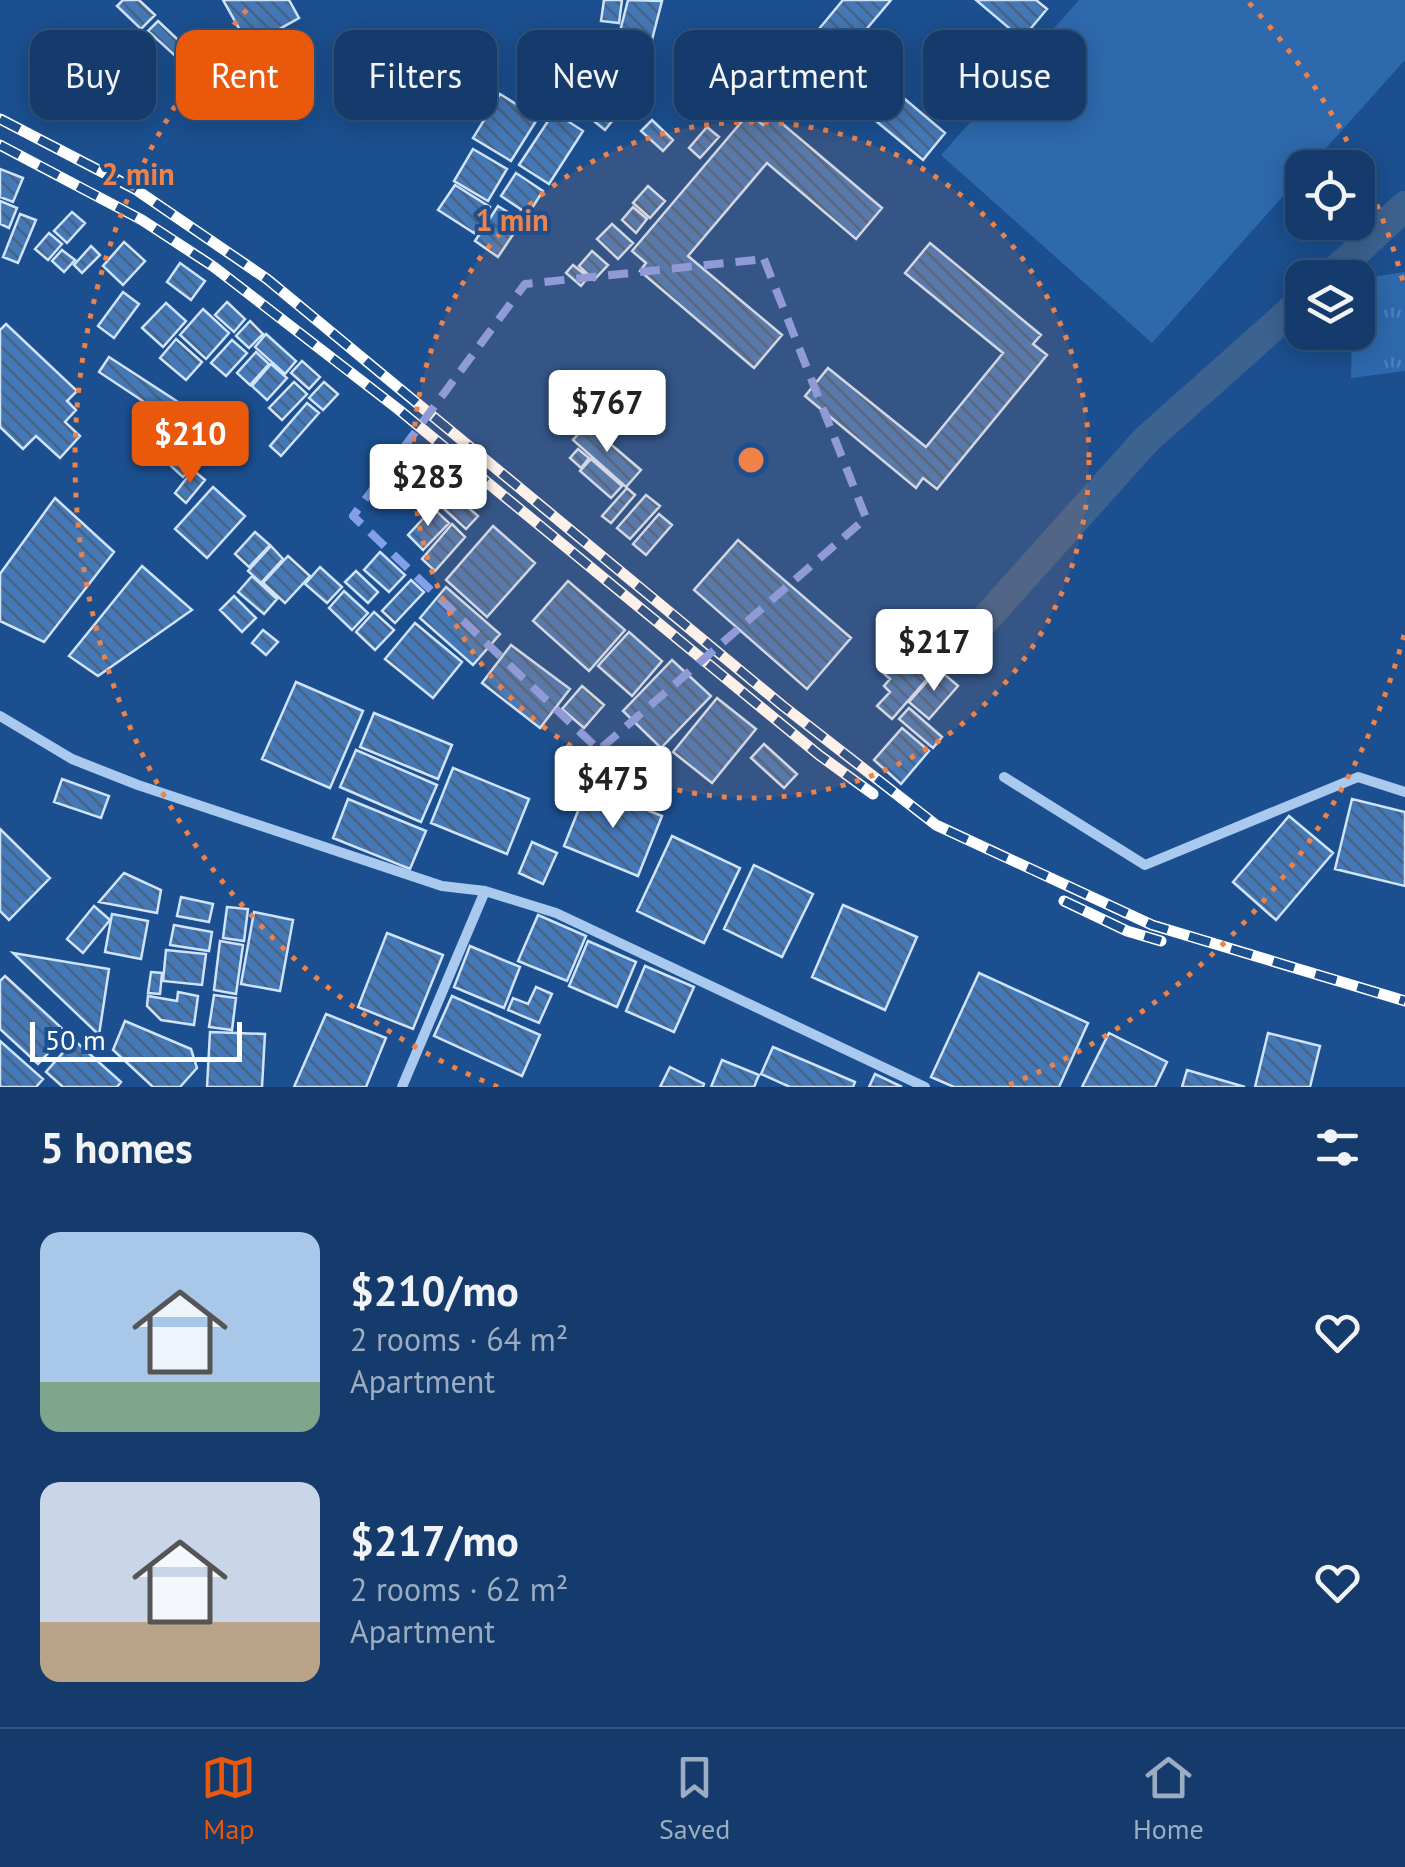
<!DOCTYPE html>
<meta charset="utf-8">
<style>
body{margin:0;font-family:"PT Sans",sans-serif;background:#214673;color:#f1f3f6;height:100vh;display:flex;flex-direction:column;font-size:38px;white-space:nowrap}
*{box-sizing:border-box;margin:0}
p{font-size:32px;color:#9dadc1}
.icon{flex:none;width:55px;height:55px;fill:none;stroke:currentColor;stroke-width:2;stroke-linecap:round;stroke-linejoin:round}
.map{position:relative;height:1087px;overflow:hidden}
.side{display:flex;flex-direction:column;background:#143b6b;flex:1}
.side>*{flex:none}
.hud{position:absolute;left:30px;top:30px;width:1345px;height:90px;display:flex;gap:20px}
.fabs{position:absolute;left:1285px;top:150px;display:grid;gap:20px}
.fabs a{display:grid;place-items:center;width:90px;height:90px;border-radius:20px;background:#143b6b;box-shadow:0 5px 25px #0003,0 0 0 2px #33557e;font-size:50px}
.scale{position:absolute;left:30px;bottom:25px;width:212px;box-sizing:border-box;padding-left:10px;border:5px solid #fff;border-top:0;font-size:28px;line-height:35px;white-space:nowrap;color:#fff;-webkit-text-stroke:8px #1b4f8f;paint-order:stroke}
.price{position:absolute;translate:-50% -85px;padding:0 22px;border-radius:10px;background:#fff;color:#222;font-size:32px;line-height:65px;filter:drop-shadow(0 2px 5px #0008)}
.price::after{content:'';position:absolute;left:50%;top:60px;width:30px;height:22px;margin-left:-15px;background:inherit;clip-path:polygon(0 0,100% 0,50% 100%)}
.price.on{background:#ea580c;color:#fff}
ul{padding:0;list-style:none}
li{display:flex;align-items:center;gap:30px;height:250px;padding:0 40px}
li span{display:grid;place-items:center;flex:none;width:280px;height:200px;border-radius:20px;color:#555}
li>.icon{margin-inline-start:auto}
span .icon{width:120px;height:120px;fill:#fffc;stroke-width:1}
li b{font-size:42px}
h2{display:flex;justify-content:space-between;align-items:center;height:120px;padding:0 40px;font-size:42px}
.tag{padding:0 35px;border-radius:20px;background:#143b6b;box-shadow:0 5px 25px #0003,0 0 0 2px #33557e;font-size:35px;line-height:90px}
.tag.on{background:#ea580c;color:#fff}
.menu{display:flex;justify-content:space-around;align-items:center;height:140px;border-top:2px solid #33557e;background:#143b6b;font-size:28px;color:#9dadc1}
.menu a{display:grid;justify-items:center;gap:5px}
.menu .on{color:#ea580c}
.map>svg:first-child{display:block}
</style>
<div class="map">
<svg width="1405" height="1087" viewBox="0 0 1405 1087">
<defs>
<pattern id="park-tufts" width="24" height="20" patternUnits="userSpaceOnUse" patternTransform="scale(2.5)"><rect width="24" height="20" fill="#2e69ad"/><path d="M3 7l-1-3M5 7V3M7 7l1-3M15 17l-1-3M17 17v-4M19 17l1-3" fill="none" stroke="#4d80b9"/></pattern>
<pattern id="building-back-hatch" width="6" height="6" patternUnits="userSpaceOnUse" patternTransform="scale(2.5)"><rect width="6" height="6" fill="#4478b7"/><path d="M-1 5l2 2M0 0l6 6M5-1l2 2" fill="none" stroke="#486282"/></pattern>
</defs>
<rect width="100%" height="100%" fill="#1b4f8f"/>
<path fill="#2e69ad" d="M 1079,0 L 1405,0 L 1405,60 L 1309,167 L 1302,168 L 1302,175 L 1152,343 L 941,155 Z"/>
<path fill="url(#park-tufts)" d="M 1405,272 L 1405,371 L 1351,378 L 1352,333 L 1358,332 L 1358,279 Z"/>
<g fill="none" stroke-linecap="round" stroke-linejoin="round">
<path stroke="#3c6290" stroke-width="30" d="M 1328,278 L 1405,206
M 926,660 L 974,632 L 1146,440 L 1302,301"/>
</g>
<path fill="url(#building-back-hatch)" stroke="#cfe3fa" stroke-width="2.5" d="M 123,0 L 139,0 L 155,15 L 141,29 L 117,6 Z
M 223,0 L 289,0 L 299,18 L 249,46 Z
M 604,0 L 622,0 L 619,23 L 601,21 Z
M 628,0 L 662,1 L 647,59 L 615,51 Z
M 843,0 L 891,0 L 848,51 L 945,133 L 923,160 L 812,68 L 819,60 L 804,47 Z
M 976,0 L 1036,0 L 1047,9 L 1022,39 Z
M 158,21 L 191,52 L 182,62 L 148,31 Z
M 206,36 L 218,47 L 209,58 L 196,47 Z
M 592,73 L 628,101 L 605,130 L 570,102 Z
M 500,94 L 538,118 L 511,161 L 473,138 Z
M 554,112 L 583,131 L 549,184 L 519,165 Z
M 749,113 L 763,125 L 772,115 L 882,208 L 856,239 L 767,163 L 688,256 L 782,335 L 754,368 L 640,271 L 646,263 L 632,251 Z
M 652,120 L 673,140 L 663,151 L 641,131 Z
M 707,127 L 719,137 L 700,158 L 689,148 Z
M 473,149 L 507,169 L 488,201 L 454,181 Z
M 0,169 L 23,178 L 13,202 L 0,197 Z
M 516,173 L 543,191 L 528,214 L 501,196 Z
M 455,185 L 490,207 L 474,233 L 438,210 Z
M 648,186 L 665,201 L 650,218 L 633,203 Z
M 0,201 L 17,208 L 9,228 L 0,224 Z
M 498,206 L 522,221 L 498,257 L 475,241 Z
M 633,207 L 647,219 L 636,233 L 622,220 Z
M 72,212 L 85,223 L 67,243 L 54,231 Z
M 20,214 L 36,220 L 18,263 L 3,257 Z
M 612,224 L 633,243 L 618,259 L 597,239 Z
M 49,233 L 62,244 L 48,260 L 35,249 Z
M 124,242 L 145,261 L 123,285 L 103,266 Z
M 930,243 L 1041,335 L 1033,344 L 1047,355 L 937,489 L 923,478 L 916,488 L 805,396 L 828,368 L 926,447 L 1003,353 L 905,273 Z
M 91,246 L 100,255 L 82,273 L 74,265 Z
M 62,250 L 75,260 L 64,272 L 52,261 Z
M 592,251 L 608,265 L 594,280 L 579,266 Z
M 180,263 L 205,281 L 191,300 L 167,282 Z
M 573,265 L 588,277 L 581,286 L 566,273 Z
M 123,292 L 139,304 L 114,338 L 98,326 Z
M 227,302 L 245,319 L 234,332 L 215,315 Z
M 166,303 L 186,321 L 163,347 L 142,328 Z
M 203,309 L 229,333 L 206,359 L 180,335 Z
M 250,321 L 263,334 L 249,348 L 236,336 Z
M 6,324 L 77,391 L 67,401 L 76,410 L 65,422 L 80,436 L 60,458 L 36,436 L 23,449 L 0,427 L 0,330 Z
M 266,334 L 296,361 L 285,374 L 255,347 Z
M 176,339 L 202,362 L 186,380 L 160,358 Z
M 232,340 L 247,353 L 226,376 L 211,363 Z
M 256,352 L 269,364 L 250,385 L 237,373 Z
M 109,357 L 198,415 L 188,431 L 99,372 Z
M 302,361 L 320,377 L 309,389 L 291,373 Z
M 271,364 L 287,378 L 267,400 L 252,386 Z
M 294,382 L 307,394 L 282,420 L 269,408 Z
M 324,382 L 338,394 L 323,410 L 309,398 Z
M 307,403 L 319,413 L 281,456 L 270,446 Z
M 587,424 L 641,470 L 626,487 L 573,440 Z
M 155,425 L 179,444 L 168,460 L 143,441 Z
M 578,449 L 589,458 L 581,468 L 570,458 Z
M 184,452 L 196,463 L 183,477 L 171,466 Z
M 591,459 L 622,486 L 611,498 L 580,471 Z
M 193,470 L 205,480 L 186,503 L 175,493 Z
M 213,487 L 245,516 L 207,558 L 175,529 Z
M 627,488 L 635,495 L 611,523 L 602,516 Z
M 454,495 L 478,516 L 466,529 L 443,508 Z
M 646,495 L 660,506 L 630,539 L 617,528 Z
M 55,498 L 114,552 L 44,642 L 0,621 L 0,574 Z
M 433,508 L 449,523 L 423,550 L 408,535 Z
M 659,514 L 672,525 L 646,555 L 633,544 Z
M 452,524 L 465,537 L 435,571 L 422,559 Z
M 493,526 L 535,563 L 487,617 L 446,580 Z
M 255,532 L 270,545 L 249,567 L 235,554 Z
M 738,540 L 851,638 L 807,689 L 694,590 Z
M 271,546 L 283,559 L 261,583 L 248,571 Z
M 380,552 L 405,575 L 389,592 L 364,570 Z
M 288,556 L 310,576 L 285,603 L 263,583 Z
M 142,566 L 192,610 L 98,676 L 69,656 Z
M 320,567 L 342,587 L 327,603 L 305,584 Z
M 356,571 L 378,592 L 368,603 L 345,582 Z
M 252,576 L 277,599 L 264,614 L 238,592 Z
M 411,580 L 424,592 L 395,623 L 382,611 Z
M 568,581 L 625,630 L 589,671 L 533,621 Z
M 446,587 L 500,634 L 473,665 L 420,618 Z
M 344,591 L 368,613 L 352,630 L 329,608 Z
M 234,596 L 256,618 L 242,632 L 220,610 Z
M 374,612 L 394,630 L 375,650 L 356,632 Z
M 415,623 L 462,662 L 433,698 L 385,659 Z
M 263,630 L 278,642 L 266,655 L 252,643 Z
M 629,632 L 662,661 L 632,696 L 598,666 Z
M 511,645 L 570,689 L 540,728 L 482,683 Z
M 899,653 L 928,678 L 892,719 L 877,706 L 890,692 L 884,686 L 890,679 L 882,672 Z
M 672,660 L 711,696 L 661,748 L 623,711 Z
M 938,669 L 958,686 L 929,719 L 909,702 Z
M 296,682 L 363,711 L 330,788 L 262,759 Z
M 582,686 L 604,705 L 584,728 L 562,709 Z
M 717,698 L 756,729 L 712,783 L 673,752 Z
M 909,708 L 942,737 L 933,748 L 899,719 Z
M 374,713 L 452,745 L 438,779 L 360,747 Z
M 902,728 L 929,751 L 901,784 L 874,760 Z
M 764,744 L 797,774 L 784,788 L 751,758 Z
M 356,750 L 437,785 L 421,822 L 340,787 Z
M 453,768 L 529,799 L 507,854 L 431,823 Z
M 62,779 L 109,796 L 101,818 L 54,802 Z
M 588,786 L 662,816 L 638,876 L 564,846 Z
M 348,799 L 426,831 L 410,869 L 333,838 Z
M 1352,799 L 1405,812 L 1405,886 L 1335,869 Z
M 1289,816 L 1333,853 L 1276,920 L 1233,882 Z
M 0,829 L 50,878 L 9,920 L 0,911 Z
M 672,836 L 740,868 L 704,943 L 637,911 Z
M 532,842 L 557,853 L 543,884 L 519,873 Z
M 754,865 L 813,894 L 782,957 L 724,929 Z
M 124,873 L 161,890 L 157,913 L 99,902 Z
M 181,897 L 213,904 L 209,922 L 177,916 Z
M 843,905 L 917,937 L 885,1010 L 812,977 Z
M 94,906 L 110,920 L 83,953 L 67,939 Z
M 227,907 L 248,909 L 244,941 L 223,938 Z
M 254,912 L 293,920 L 280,991 L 241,984 Z
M 112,914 L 148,921 L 141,959 L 105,952 Z
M 538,915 L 586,936 L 567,981 L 518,961 Z
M 174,925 L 212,932 L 209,951 L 170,945 Z
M 387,933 L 443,955 L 413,1029 L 358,1007 Z
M 220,941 L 243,945 L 236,994 L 214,990 Z
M 588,941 L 636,962 L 617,1007 L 569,986 Z
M 470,946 L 520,967 L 504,1008 L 454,987 Z
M 166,950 L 206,954 L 202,985 L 163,981 Z
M 13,953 L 109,969 L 99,1035 Z
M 645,966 L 694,987 L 674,1032 L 626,1011 Z
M 151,972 L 162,973 L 160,994 L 148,993 Z
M 979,973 L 1088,1023 L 1059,1087 L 954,1087 L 931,1077 Z
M 5,976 L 67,1033 L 38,1064 L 0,1029 L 0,981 Z
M 536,987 L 552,994 L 539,1023 L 508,1010 L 513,998 L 528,1004 Z
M 178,992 L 198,996 L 194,1025 L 161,1020 L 147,1006 L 148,996 L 177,1001 Z
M 214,995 L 236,998 L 232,1030 L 209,1027 Z
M 452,996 L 540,1035 L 522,1076 L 434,1036 Z
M 326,1014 L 386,1038 L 366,1087 L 294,1087 Z
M 125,1021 L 191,1049 L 197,1068 L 180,1087 L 153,1087 L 113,1050 Z
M 210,1032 L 265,1034 L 262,1087 L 207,1087 Z
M 1109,1033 L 1167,1062 L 1155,1087 L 1082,1087 Z
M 1268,1033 L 1320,1046 L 1310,1087 L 1255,1087 Z
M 74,1040 L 121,1082 L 117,1087 L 63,1087 L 46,1072 Z
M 0,1041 L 43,1079 L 36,1087 L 0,1087 Z
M 773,1047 L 855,1082 L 853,1087 L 790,1087 L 761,1074 Z
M 722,1060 L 759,1075 L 754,1087 L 711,1087 Z
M 670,1067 L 704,1084 L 703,1087 L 660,1087 Z
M 1187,1070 L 1245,1087 L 1182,1087 Z
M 875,1074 L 902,1087 L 869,1087 Z"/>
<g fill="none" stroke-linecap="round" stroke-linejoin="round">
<path stroke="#a9c9ee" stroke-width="10" d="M 0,716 L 72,759 L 138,785 L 442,886 L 485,891
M 1004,777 L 1145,865 L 1358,777 L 1405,792
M 402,1087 L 485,891 L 556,913 L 925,1087"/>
<defs>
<path id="rail" d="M 0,119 L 135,189 L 267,279 L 783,706 L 936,825 L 1152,925 L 1405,1001
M 0,145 L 142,220 L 214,267 L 398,409 L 819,755 L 873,794
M 1064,901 L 1127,931 L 1161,941"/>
</defs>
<use href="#rail" stroke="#fff" stroke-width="11"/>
<use href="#rail" stroke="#1b4f8f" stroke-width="8" stroke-dasharray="22" stroke-linecap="butt"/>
</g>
<path fill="none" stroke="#839eea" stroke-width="8" stroke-dasharray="20 12" stroke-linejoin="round" d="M 764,259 L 866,518 L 599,750 L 353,516 L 525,284 Z"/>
<circle cx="751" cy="460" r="338" fill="#ee8249" fill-opacity=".12"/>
<g fill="none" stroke="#ee8249" stroke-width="5" stroke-dasharray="5 10">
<circle cx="751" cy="460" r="338"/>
<path d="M1404 635A676 676 0 0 1 1004 1087M498 1087A676 676 0 0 1 253 3M1249 3A676 676 0 0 1 1404 285"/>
</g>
<circle cx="751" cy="460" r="15" fill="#ee8249" stroke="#1b4f8f" stroke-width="5"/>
<g font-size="30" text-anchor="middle" font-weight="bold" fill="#ee8249" stroke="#1b4f8f" stroke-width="8" stroke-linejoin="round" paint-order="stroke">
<text x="138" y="185">2 min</text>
<text x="512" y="231">1 min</text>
</g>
</svg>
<div class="fabs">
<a><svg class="icon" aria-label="locate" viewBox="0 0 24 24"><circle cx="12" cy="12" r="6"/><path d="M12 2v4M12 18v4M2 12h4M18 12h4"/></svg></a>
<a><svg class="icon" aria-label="layers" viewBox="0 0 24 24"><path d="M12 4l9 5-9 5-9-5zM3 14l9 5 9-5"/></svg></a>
</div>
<div class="scale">50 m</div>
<b class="price" style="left:607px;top:455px">$767</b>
<b class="price on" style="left:190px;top:486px">$210</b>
<b class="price" style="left:428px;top:529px">$283</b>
<b class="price" style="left:934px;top:694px">$217</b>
<b class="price" style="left:613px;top:831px">$475</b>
<div class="hud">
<a class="tag">Buy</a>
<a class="tag on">Rent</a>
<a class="tag">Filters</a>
<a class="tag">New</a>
<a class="tag">Apartment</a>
<a class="tag">House</a>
</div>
</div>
<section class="side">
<h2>5 homes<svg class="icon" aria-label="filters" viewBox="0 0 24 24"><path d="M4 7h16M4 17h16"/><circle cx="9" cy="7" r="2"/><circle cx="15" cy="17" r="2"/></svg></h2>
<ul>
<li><span style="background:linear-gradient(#a9c7e8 75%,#7fa58c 0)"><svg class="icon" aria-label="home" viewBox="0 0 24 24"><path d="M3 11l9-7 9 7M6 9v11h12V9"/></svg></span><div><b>$210/mo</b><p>2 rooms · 64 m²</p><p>Apartment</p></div><svg class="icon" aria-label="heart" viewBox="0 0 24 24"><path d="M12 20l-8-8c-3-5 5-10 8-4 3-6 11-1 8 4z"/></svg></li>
<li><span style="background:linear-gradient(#c9d6e8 70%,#b9a48a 0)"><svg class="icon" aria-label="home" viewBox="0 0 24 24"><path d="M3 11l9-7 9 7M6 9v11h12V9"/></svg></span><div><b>$217/mo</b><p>2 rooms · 62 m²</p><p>Apartment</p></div><svg class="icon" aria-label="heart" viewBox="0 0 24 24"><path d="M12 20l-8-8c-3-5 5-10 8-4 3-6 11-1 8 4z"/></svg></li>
</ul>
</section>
<nav class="menu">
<a class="on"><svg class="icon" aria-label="map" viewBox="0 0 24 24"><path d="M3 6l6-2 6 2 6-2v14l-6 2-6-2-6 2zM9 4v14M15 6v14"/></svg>Map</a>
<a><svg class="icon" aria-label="saved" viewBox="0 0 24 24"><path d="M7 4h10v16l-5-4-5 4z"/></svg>Saved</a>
<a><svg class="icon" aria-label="home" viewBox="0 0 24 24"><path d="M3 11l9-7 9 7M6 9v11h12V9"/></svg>Home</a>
</nav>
